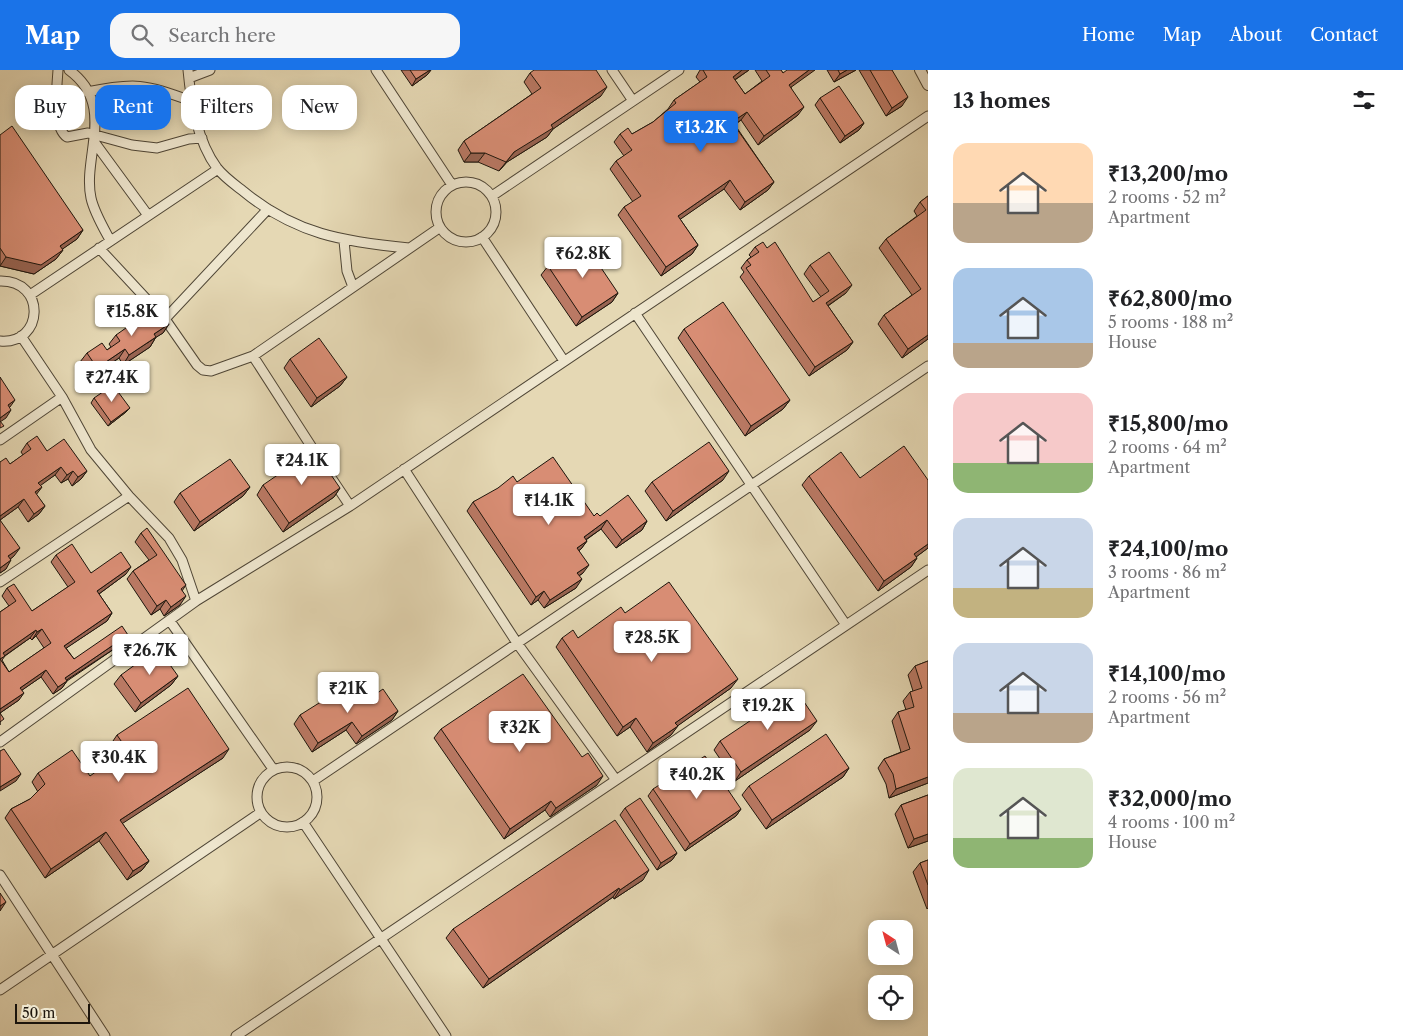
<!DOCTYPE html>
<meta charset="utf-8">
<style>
body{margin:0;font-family:"Libre Caslon Text",serif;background:#f6f6f6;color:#202124;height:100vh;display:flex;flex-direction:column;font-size:19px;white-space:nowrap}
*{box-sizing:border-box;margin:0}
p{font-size:16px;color:#757577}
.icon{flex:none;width:28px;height:28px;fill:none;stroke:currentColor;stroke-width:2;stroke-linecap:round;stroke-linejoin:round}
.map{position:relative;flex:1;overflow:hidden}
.sheet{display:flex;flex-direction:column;background:#fff;width:475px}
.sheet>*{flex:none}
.guide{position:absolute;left:15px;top:15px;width:475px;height:45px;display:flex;gap:10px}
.needle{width:32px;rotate:324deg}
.fabs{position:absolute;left:868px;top:850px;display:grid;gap:10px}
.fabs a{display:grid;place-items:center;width:45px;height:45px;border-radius:10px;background:#fff;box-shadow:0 2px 12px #0003;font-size:25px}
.scale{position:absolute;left:15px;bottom:12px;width:75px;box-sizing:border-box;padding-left:5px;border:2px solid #1d150c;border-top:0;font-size:14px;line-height:18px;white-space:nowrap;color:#1d150c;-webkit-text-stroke:4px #eee6ce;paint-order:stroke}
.price{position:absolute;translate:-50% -42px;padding:0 11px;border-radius:5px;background:#fff;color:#222;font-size:16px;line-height:32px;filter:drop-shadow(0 1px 2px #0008)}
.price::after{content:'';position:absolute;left:50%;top:30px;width:15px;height:11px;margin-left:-8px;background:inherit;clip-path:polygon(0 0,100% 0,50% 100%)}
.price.on{background:#1a73e8;color:#fff}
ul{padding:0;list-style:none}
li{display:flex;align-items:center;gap:15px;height:125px;padding:0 25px}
li span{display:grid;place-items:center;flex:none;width:140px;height:100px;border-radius:15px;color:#555}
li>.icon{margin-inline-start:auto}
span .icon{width:60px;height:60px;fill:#fffc;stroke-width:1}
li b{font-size:21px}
h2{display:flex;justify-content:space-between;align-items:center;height:60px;padding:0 25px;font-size:21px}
.pill{padding:0 18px;border-radius:15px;background:#fff;box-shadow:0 2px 12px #0003;font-size:18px;line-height:45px}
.pill.on{background:#1a73e8;color:#fff}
header{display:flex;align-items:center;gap:30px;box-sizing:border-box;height:70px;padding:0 25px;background:#1a73e8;color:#fff}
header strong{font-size:24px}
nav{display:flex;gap:28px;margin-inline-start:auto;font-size:18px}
.search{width:350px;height:45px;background:#f6f6f6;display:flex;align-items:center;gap:12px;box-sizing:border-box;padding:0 18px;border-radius:15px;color:#757577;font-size:19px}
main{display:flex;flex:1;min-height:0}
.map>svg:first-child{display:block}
</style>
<header>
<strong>Map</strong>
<div class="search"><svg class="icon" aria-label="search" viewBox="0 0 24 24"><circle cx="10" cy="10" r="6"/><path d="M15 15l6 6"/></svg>Search here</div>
<nav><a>Home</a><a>Map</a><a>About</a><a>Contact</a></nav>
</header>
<main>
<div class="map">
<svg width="928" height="966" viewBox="0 0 928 966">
<rect width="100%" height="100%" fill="#e5d8b4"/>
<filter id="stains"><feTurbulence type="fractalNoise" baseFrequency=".004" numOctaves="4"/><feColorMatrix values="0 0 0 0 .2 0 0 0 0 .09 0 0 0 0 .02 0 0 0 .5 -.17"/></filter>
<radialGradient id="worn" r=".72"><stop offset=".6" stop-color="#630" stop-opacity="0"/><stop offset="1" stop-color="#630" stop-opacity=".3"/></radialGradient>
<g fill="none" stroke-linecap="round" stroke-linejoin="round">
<defs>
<path id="minor" d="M 58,0 C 57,16 52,57 67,67 L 88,63 L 132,75 L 157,78 L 189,69 L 202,68
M 69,0 C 117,35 82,86 91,128 C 94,142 103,157 110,170
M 188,0 C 191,32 197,71 217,98 C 224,107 234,114 243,121 C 295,164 344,172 409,178
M 376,0 L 452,115
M 612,0 L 633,31
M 189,8 L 210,0
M 87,22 C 135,12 145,14 191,31
M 95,73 L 147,144
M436 142a30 30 0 1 1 60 0a30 30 0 1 1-60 0Z
M 492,126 L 679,0
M 482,167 L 564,291
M 344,171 L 347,201 L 353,217
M 99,178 L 165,249 L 197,295 L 203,300 L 211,301 L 253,286 L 439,158
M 0,211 C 47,210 44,275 0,271
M 30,225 L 218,99
M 635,243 L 846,555
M 165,249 L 268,139
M 21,266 L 62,327 L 91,380 L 129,426 L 169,468 L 182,490 L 196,531
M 253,286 L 320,390
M 0,370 L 62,327
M 404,399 L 517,573 L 616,710
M 332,409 L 350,436
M 0,512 L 129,426
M 170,551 L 273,699
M 0,672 L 196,531 L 350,436 L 928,46
M257 727a30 30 0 1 1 60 0a30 30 0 1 1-60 0Z
M 313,711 L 928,296
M 303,752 L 446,966
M 0,805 L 105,966
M 0,920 L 260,743
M 236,966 L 928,500"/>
<path id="tertiary" d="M 920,0 L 928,15"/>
</defs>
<use href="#minor" stroke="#4f4636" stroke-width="11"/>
<use href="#tertiary" stroke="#4f4636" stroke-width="12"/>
<use href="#minor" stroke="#eee6ce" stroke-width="9"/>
<use href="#tertiary" stroke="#eee6ce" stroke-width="10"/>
</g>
<path fill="#ba7964" stroke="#1d150c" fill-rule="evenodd" d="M 401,0 L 431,0 L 427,5 L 412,16 Z
M 700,0 L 749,0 L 735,10 L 745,24 L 762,11 L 755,0 L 781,0 L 791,17 L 798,45 L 758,75 L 741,50 L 735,55 L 774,112 L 768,120 L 740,140 L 724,119 L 680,149 L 698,175 L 692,184 L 661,206 L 618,145 L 624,137 L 633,132 L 610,99 L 616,91 L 624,86 L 614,72 L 620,64 L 632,64 L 653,52 L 668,39 L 674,30 L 700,12 L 696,7 Z
M 827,0 L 856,0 L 834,12 Z
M 859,0 L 892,0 L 902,36 L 886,46 Z
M 530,3 L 601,26 L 553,59 L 547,67 L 507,92 L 499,101 L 478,92 L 464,92 L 458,80 L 464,71 L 532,24 L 524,12 Z
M 820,28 L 864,53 L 859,60 L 840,73 L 815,35 Z
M 0,65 L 83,160 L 77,169 L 62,179 L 63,180 L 56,189 L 34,204 L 0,196 Z
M 928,126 L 928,269 L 902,288 L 878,254 L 884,245 L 912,225 L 879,178 L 886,169 L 917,146 L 914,141 L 920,132 Z
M 755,177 L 767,178 L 813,232 L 821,227 L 804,204 L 810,195 L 846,223 L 828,236 L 853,272 L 847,280 L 809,306 L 740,207 L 744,202 L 741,198 L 747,190 L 751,187 L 749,185 Z
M 548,196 L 618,223 L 612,232 L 576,256 L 541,205 Z
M 169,254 L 163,263 L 156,267 L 150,277 L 123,295 L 119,288 L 91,307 L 80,292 L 87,283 L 107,280 L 111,277 L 109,274 L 116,265 Z
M 684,259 L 790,330 L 783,339 L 745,366 L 678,268 Z
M 290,289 L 347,307 L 340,316 L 311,337 L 284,298 Z
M 94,328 L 130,338 L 126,342 L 108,356 L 91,333 Z
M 27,373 L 47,381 L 87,401 L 81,409 L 72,416 L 68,409 L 61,413 L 55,405 L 40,415 L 42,417 L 36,424 L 45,436 L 39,444 L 28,452 L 18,437 L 0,450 L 14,486 L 10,489 L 6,499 L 0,503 L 0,392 L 10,394 L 23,385 L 21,382 Z
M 809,406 L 860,408 L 928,410 L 928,478 L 916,487 L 917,488 L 911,497 L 878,521 L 802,415 Z
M 723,410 L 666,451 L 645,421 L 652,412 Z
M 517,412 L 594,446 L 647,451 L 642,460 L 616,478 L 601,459 L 586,470 L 587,471 L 581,479 L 579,480 L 583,503 L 579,506 L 576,518 L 544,538 L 538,530 L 531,535 L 467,441 L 473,432 Z
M 263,415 L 340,418 L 334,427 L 283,462 L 257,425 Z
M 250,417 L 243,426 L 194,461 L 174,432 L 180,423 Z
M 141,463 L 186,515 L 182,521 L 180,535 L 164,546 L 160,539 L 151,545 L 127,509 L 133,501 L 149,490 L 135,472 Z
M 56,485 L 91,503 L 126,504 L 99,524 L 112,543 L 107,551 L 66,578 L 74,589 L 128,565 L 123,573 L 67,611 L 62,618 L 53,624 L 41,607 L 22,620 L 19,630 L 0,643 L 0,655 L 0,542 L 9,536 L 2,526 L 7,518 L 32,541 L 68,517 L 51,492 ZM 36,566 L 44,578 L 9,602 L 2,590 L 5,586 L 30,568 L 32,570 Z
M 625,543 L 731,618 L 677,656 L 671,665 L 647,682 L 630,657 L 617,666 L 556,577 L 562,568 L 578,568 Z
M 928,591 L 928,713 L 889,728 L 886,714 L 878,698 L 884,689 L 901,682 L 892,651 L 898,642 L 906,640 L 903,631 L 910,622 L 913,621 L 908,605 L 915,596 Z
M 121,605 L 178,606 L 171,615 L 135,642 L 114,614 Z
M 360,629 L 367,630 L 398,641 L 392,650 L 356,674 L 346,660 L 312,682 L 294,654 L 300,645 L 330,632 Z
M 441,659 L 597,715 L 550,747 L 545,740 L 504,769 L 434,668 Z
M 810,660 L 735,711 L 714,680 L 720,671 Z
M 117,665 L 223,688 L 122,753 L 149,791 L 142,800 L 127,810 L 99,771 L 45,808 L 5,748 L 11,739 L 30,729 L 38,722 L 32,712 L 38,703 L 90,706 L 103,702 L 121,690 L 111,674 Z
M 849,698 L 843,707 L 766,759 L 742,725 L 749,716 Z
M 653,719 L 741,739 L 736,746 L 685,781 L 648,726 Z
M 928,725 L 928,771 L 908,778 L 895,744 L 901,735 Z
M 625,738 L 677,783 L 672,790 L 657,800 L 620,745 Z
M 928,790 L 928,838 L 927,839 L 913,802 L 920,793 Z
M 643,810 L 614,829 L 613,827 L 483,918 L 446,868 L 453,859 Z"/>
<path fill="#976351" stroke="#1d150c" d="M 430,0 L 431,0 L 427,5 L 412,16 L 416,9 Z
M 742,0 L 749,0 L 727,15 L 733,7 Z
M 809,0 L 815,0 L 783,23 L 789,15 Z
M 847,0 L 856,0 L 834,12 L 840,4 Z
M 607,17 L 601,26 L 553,59 L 547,67 L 507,92 L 499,101 L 514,82 L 551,55 Z
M 908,27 L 902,36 L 886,46 L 892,38 Z
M 804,37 L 798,45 L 758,75 L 764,66 Z
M 747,42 L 741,50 L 726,60 L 732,52 Z
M 864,53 L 859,60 L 840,73 L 845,66 Z
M 471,83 L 485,83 L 478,92 L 464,92 Z
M 730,110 L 724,119 L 672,155 L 678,146 Z
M 774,112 L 768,120 L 740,140 L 745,132 Z
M 83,160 L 77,169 L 54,185 L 60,176 Z
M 698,175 L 692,184 L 661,206 L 666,197 Z
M 63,180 L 56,189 L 34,204 L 0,196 L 6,187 Z
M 852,215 L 846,223 L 820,241 L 826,233 Z
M 618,223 L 612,232 L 576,256 L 582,247 Z
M 169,254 L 163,263 L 147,273 L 154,264 Z
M 928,265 L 928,269 L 902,288 L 908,279 Z
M 156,267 L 150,277 L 123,295 L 129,285 Z
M 853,272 L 847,280 L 809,306 L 815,297 Z
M 125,279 L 119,288 L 91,307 L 97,298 Z
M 347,307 L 340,316 L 311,337 L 317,328 Z
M 15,330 L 10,337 L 2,342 L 8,335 Z
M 790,330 L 783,339 L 745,366 L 751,356 Z
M 130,338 L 126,342 L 108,356 L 111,352 Z
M 11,340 L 6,348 L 0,352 L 0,348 Z
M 61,397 L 55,405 L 33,421 L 38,413 Z
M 73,401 L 68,409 L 61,413 L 67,405 Z
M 87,401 L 81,409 L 72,416 L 78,407 Z
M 729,401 L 723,410 L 666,451 L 673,441 Z
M 42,417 L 36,425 L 35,422 Z
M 250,417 L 243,426 L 194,461 L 200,452 Z
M 340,418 L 334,427 L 283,462 L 289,453 Z
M 24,429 L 18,437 L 0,450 L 0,446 Z
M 45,436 L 39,444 L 28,452 L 34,444 Z
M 607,450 L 601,459 L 578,475 L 584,467 Z
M 647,451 L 642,460 L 616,478 L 622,470 Z
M 587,471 L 581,479 L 571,486 L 577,478 Z
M 928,474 L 928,478 L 908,493 L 914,484 Z
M 20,478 L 14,486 L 3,495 L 8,486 Z
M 917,488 L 911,497 L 878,521 L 884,511 Z
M 11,490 L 6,499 L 0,503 L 0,498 Z
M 589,495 L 583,503 L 571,511 L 577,503 Z
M 131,497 L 126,504 L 92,529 L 97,521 Z
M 582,509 L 576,518 L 544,538 L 550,530 Z
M 544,521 L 538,530 L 531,535 L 536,527 Z
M 186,526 L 180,535 L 164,546 L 171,537 Z
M 166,530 L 160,539 L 151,545 L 157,536 Z
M 112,543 L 107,551 L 59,583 L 64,576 Z
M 42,559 L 36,566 L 32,570 L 37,562 Z
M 36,560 L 30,568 L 0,589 L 3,583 Z
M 128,565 L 123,573 L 59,615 L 65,608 Z
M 46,600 L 41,607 L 15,625 L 20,618 Z
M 178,606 L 171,615 L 135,642 L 141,633 Z
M 738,609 L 731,618 L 669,662 L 675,653 Z
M 67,611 L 62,618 L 53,624 L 58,617 Z
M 24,623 L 19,630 L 0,643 L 0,639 Z
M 398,641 L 392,650 L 356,674 L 362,666 Z
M 636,648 L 630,657 L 617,666 L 623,657 Z
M 817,651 L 810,660 L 735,711 L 741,702 Z
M 352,652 L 346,660 L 312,682 L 318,673 Z
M 678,656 L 671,665 L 647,682 L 653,673 Z
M 229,679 L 223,688 L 114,759 L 120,750 Z
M 849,698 L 843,707 L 766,759 L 772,750 Z
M 21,704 L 16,711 L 0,721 L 0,717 Z
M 603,706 L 597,715 L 550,747 L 556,738 Z
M 928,707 L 928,713 L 889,728 L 896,719 Z
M 551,731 L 545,740 L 504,769 L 510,759 Z
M 741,739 L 736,746 L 685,781 L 690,774 Z
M 106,762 L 99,771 L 45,808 L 51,799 Z
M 928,764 L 928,771 L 908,778 L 914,769 Z
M 677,783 L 672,790 L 657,800 L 661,793 Z
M 149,791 L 142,800 L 127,810 L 133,801 Z
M 649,800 L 643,810 L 614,829 L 620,820 Z
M 619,818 L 613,827 L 483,918 L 489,909 Z
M 6,832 L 0,841 L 0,836 Z"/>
<path fill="#d88d74" stroke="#1d150c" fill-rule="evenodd" d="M 410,0 L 430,0 L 416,9 Z
M 534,0 L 596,0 L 607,17 L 551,55 L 553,58 L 514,82 L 506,92 L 485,83 L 471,83 L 464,71 L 541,18 L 530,3 Z
M 703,0 L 742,0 L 733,7 L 745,24 L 770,6 L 766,0 L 781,0 L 783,3 L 787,0 L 809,0 L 789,15 L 804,37 L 764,66 L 747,42 L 732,52 L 774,112 L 745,132 L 730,110 L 678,146 L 698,175 L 666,197 L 624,137 L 641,126 L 616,91 L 632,80 L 620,64 L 628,58 L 632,64 L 653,52 L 676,33 L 674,30 L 707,7 Z
M 838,0 L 847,0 L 840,4 Z
M 870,0 L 892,0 L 908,27 L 892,38 Z
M 839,16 L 864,53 L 845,66 L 820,28 Z
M 12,56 L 83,160 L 60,176 L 63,180 L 41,195 L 6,187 L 0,178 L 0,65 Z
M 928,126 L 928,265 L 908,279 L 884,245 L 921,219 L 886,169 L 926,140 L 920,132 Z
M 583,171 L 618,223 L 582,247 L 548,196 Z
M 763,172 L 767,178 L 775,172 L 813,232 L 829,221 L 810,195 L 829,182 L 852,215 L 826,233 L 853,272 L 815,297 L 746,198 L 751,195 L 747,190 L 759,182 L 755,177 Z
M 723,232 L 790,330 L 751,356 L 684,259 Z
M 157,236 L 169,254 L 154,264 L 156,267 L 129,285 L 125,279 L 97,298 L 87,283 L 102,273 L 107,280 L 120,271 L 116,265 Z
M 319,268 L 347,307 L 317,328 L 290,289 Z
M 0,307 L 15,330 L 8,335 L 11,340 L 0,348 Z
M 113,315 L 130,338 L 111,352 L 94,328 Z
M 0,351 L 4,356 L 0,358 Z
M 37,366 L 47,381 L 64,369 L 87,401 L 78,407 L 73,401 L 67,405 L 61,397 L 38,413 L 42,417 L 35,422 L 45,436 L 34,444 L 24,429 L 0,446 L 0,392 L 6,388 L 10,394 L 31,379 L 27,373 Z
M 709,372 L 729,401 L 673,441 L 652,412 Z
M 904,376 L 928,410 L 928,474 L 914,484 L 917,488 L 884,511 L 809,406 L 841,382 L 860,408 Z
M 314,380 L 340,418 L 289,453 L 263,415 Z
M 553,387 L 594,446 L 597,443 L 600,446 L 628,425 L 647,451 L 622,470 L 607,450 L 584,467 L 587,471 L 577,478 L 589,495 L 577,503 L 582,509 L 550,530 L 544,521 L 536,527 L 473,432 L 498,418 L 513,406 L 517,412 Z
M 230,389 L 250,417 L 200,452 L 180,423 Z
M 0,450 L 20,478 L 8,486 L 11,490 L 0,498 Z
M 147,458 L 186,515 L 181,519 L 186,526 L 171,537 L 166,530 L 157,536 L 133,501 L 157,485 L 141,463 Z
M 72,474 L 91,503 L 121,482 L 131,497 L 97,521 L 112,543 L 64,576 L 74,589 L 122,556 L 128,565 L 65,608 L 67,611 L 58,617 L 46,600 L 20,618 L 24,623 L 0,639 L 0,542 L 16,531 L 7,518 L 14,514 L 32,541 L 75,512 L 56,485 ZM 42,559 L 51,573 L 9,602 L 0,589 L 5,586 L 3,583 L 36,560 L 37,562 Z
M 669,512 L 738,609 L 675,653 L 678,656 L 653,673 L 636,648 L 623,657 L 562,568 L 573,560 L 578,568 L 621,537 L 625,543 Z
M 158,578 L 178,606 L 141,633 L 121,605 Z
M 928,591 L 928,707 L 896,719 L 893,704 L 884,689 L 910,679 L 898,642 L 914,637 L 910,622 L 922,618 L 915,596 Z
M 523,604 L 582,687 L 588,683 L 603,706 L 556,738 L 551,731 L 510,759 L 441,659 Z
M 188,618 L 229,679 L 120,750 L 149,791 L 133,801 L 106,762 L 51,799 L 11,739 L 30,729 L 45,714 L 38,703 L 72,680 L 90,706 L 101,698 L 103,702 L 130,684 L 117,665 Z
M 352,618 L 360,629 L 364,626 L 367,630 L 383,619 L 398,641 L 362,666 L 352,652 L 318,673 L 300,645 L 327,628 L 330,632 Z
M 796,620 L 817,651 L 741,702 L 720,671 Z
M 0,643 L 4,649 L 0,652 Z
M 826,664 L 849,698 L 772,750 L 749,716 Z
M 4,679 L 21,704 L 0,717 L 0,681 Z
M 705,686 L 741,739 L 690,774 L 653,719 Z
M 928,725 L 928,764 L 914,769 L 901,735 Z
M 640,728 L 677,783 L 661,793 L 625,738 Z
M 615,750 L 649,800 L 620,820 L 619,818 L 489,909 L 453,859 Z
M 928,790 L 928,815 L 920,793 Z
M 0,823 L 6,832 L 0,836 Z"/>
<rect width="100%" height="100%" filter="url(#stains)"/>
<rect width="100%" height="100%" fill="url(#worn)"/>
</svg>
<div class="fabs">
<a><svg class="needle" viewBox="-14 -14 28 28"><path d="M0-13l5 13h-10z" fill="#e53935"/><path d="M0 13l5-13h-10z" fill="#757577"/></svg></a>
<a><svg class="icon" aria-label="locate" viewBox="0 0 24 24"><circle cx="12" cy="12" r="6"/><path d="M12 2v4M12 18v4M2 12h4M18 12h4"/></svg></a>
</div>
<div class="scale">50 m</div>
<b class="price on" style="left:701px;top:83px">₹13.2K</b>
<b class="price" style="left:583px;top:209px">₹62.8K</b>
<b class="price" style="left:132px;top:267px">₹15.8K</b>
<b class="price" style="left:112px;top:333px">₹27.4K</b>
<b class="price" style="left:302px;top:416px">₹24.1K</b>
<b class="price" style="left:549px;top:456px">₹14.1K</b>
<b class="price" style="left:652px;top:593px">₹28.5K</b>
<b class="price" style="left:150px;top:606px">₹26.7K</b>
<b class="price" style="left:348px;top:644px">₹21K</b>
<b class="price" style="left:768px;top:661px">₹19.2K</b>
<b class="price" style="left:520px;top:683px">₹32K</b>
<b class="price" style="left:119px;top:713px">₹30.4K</b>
<b class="price" style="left:697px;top:730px">₹40.2K</b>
<div class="guide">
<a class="pill">Buy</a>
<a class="pill on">Rent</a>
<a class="pill">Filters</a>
<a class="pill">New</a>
</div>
</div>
<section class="sheet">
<h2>13 homes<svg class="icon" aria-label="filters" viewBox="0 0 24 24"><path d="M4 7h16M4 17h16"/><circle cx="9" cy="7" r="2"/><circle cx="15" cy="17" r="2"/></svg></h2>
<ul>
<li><span style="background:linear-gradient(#ffd9b3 60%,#b9a48a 0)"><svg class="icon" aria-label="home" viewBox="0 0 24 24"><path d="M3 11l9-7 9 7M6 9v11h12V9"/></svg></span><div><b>₹13,200/mo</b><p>2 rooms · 52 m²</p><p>Apartment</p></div></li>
<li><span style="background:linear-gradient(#a9c7e8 75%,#b9a48a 0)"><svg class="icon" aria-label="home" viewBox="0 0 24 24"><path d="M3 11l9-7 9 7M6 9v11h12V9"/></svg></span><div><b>₹62,800/mo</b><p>5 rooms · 188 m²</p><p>House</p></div></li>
<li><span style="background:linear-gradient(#f6c9c9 70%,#8fb573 0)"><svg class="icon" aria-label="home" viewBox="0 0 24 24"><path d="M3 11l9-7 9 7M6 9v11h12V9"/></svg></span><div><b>₹15,800/mo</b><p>2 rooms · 64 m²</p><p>Apartment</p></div></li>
<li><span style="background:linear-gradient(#c9d6e8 70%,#c2b280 0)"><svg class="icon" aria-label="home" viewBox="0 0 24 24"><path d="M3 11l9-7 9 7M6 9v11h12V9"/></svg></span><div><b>₹24,100/mo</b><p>3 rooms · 86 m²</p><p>Apartment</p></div></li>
<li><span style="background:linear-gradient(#c9d6e8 70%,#b9a48a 0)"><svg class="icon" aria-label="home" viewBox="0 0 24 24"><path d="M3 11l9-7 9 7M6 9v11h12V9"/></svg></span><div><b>₹14,100/mo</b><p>2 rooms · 56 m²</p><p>Apartment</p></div></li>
<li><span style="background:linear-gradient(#dfe7d0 70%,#8fb573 0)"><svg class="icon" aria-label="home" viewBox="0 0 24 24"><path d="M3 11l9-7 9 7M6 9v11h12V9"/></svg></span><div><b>₹32,000/mo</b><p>4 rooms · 100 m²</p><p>House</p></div></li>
</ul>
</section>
</main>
